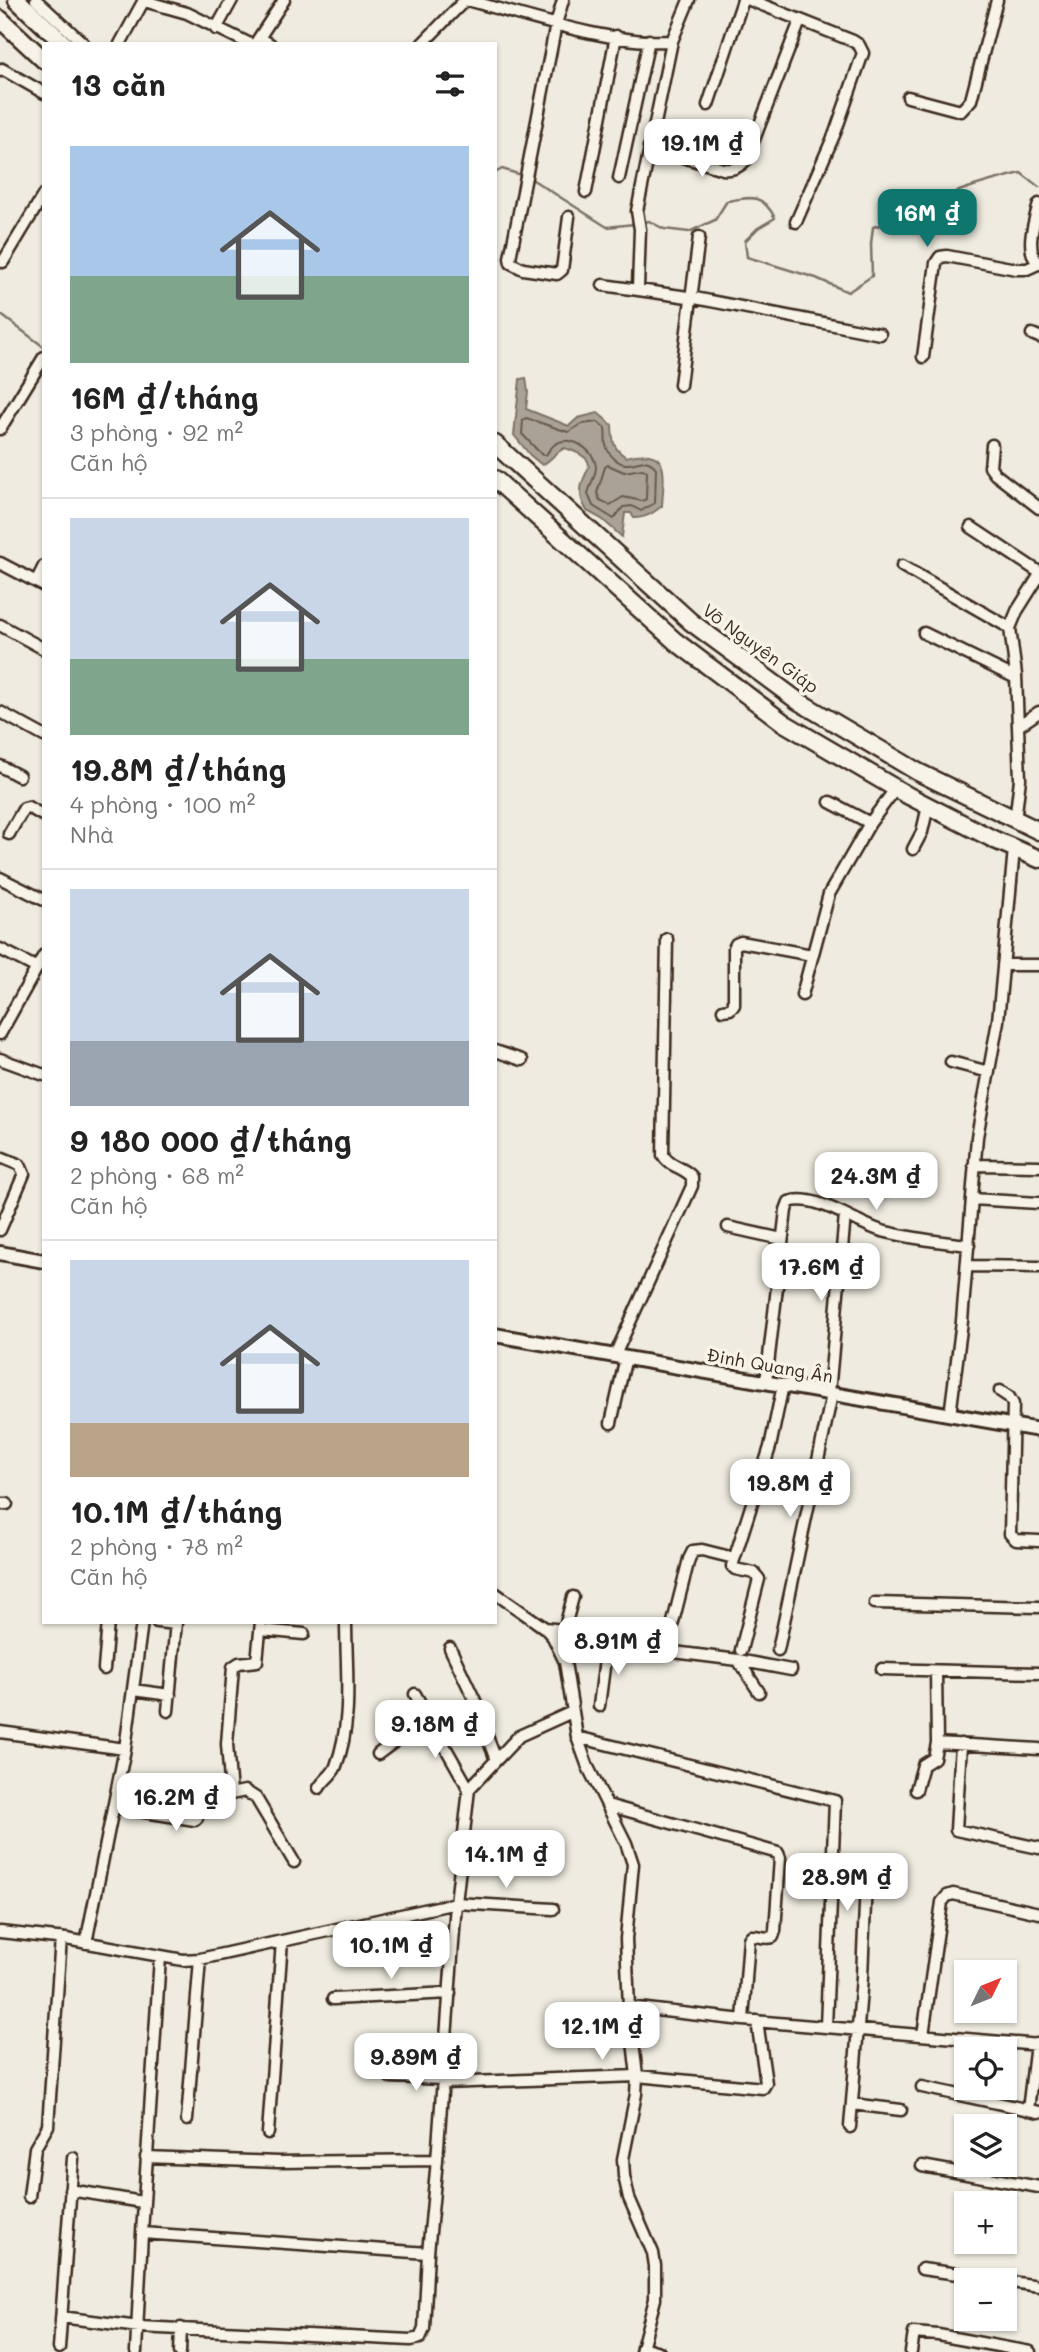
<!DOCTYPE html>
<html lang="vi">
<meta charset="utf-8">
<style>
body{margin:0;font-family:Mali,sans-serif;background:#f6f6f6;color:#222;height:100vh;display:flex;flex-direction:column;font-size:26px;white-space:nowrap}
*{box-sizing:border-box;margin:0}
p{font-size:23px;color:#767676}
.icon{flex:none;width:38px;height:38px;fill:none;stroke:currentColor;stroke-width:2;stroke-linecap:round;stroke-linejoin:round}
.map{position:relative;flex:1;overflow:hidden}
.details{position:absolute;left:42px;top:42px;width:455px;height:1582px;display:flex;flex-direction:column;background:#fff;border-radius:0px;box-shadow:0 2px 5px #0004}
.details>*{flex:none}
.needle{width:46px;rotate:47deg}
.buttons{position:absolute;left:954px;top:1960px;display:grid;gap:14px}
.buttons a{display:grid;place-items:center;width:63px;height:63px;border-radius:0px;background:#fff;box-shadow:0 2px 5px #0004;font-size:35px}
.price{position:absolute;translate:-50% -60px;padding:0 16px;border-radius:14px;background:#fff;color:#222;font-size:23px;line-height:46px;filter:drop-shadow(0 2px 4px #0008)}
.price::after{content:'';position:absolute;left:50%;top:42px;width:21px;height:16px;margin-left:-10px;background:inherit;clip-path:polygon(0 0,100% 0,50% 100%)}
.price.on{background:#0f766e;color:#fff}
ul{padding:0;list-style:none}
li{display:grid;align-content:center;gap:14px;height:371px;padding:0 28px}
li+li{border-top:2px solid #e0e0e0}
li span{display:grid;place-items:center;height:217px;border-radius:0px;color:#555}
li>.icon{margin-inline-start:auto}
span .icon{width:126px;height:126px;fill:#fffc;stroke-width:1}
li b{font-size:30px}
h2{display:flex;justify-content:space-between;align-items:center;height:84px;padding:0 28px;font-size:30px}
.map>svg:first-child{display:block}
</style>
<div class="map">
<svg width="1039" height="2352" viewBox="0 0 1039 2352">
<rect width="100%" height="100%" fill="#efebe0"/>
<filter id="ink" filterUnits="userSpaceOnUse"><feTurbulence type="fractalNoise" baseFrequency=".0143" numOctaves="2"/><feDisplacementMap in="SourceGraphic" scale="14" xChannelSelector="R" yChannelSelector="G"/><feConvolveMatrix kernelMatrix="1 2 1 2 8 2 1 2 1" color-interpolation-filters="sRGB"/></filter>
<g filter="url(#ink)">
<path fill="#aaa296" stroke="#7e7266" stroke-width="2" d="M 526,378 L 528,392 L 526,409 L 569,426 L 578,418 L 598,413 L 612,425 C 613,441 612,448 626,457 C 671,446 664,472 662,506 C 653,513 646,518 634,518 L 631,513 L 625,513 L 622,537 L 602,519 L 587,511 C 585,507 581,500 581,495 C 578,470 609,463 565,448 C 555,452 552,460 542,465 L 530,455 L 514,435 L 520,379 Z"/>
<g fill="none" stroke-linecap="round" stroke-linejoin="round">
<path stroke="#675a4e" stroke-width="2" d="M 526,418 L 568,432 L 582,424 L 598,422 L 605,428 C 606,434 605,440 606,445 C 607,453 617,463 625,464 C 638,465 646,455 656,468 L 655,503 L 641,511 L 632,506 L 623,507 L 614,519 L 593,506 L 588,494 C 590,485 596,475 596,467 C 595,452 577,439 563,441 C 555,442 550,448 546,455 L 542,455 L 522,434 L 523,420 Z
M 608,465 L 624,472 L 642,469 L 647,471 L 646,499 L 642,501 L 623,497 L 610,505 L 600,500 L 597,493 L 605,467 Z"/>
<path stroke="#7e7266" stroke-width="2.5" d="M 495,173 L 502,169 L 524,176
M 530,178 L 607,227 L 634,224
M 641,223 L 649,221 L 664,229 L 689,232 L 715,220 L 727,201 C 751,197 762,193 775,218 L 758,228 L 745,241 L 747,257 L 816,278 L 848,292 L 872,276 L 871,244 L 873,227 L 891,222 L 903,223 C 937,194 978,184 1021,173 L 1039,187
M 0,314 L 44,347"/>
<defs>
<path id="minor" d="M 36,0 L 84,44
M 467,0 C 527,16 612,45 672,41 L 689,0
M 563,0 L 556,24 L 510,258 L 511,263 L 523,269 L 557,274 L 562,270 L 569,217
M 750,0 L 853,41 L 859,45 L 863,53 L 835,133 L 796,222
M 144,1 L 187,13 L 250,44
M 216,29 L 232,0
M 260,38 L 270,44
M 120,44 L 144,0
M 255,44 L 284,0
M 422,44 L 465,0
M 0,71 L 2,69 L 44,93
M 908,97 L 961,111 L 971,100 L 997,0
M 708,105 L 743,0
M 649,147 L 723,169 C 733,170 738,168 746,160 L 800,21
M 619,178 L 649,40
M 586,192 L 616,36
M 1039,204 C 1034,222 1024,251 1039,264
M 3,262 L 44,194
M 603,285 L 695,298 L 880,334
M 638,288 L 640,229 L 637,211 L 672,41
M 1032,334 L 1039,337
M 923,357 L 936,263 L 940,257 L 947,256 L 1016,269 L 1027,269 L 1038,264
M 680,385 L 699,237
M 0,429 L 44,357
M 992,445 L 990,467 L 995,474 L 1039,508
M 971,527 L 1039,572
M 0,563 L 44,586
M 902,566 L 1010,628
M 36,582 L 44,566
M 0,625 L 44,649
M 924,633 L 1016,678
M 0,712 L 44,736
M 1018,726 L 1039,712
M 0,766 L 19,776
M 830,802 L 870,823
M 1015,821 L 1020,779 L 1016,675 L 1010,628 L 1017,611 L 1039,576
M 9,834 L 24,808 L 28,807 L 44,816
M 913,849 L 922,832 L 928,806
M 0,878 L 44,900
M 0,949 L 37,968
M 1003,965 L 1039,965
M 802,995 L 829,894 L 870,823 L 896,788
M 723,1010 L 730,1009 L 734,1005 L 734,948 L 736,944 L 741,942 L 812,955
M 0,1034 L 44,955
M 495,1051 L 522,1060
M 0,1059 L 44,1075
M 951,1062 L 989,1072
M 974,1165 L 1039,1166
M 972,1199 L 1039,1203
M 728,1227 L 782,1239
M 0,1230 L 24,1174 L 20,1165 L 3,1158
M 967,1266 L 1039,1267
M 615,1355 L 692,1186 L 692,1177 C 684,1167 669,1167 663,1155 L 667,939
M 766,1382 L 786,1210 L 789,1202 C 817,1193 855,1223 882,1231 C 910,1238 939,1242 969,1245
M 1000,1391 L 1009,1397 L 1013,1404 L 1010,1534 L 1016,1540 L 1039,1541
M 829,1393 L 845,1215
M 950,1415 L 962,1321 L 977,1137 L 998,1021 L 1014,849
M 611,1423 L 626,1357
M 0,1504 L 7,1504
M 495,1593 L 545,1628 L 553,1637 L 565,1662 L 577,1737 L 588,1767 L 626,1843 L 633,1864 L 626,1939 L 629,2007 L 637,2076 L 636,2094 L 623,2159 L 624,2176 L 629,2198 L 653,2253 L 655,2266 L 655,2299 L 641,2352
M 875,1603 L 1039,1607
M 157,1622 L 176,1624
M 545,1628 L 668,1642 L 689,1559 L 693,1551 L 702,1550 L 734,1558
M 261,1630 L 304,1634
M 564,1630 L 573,1597
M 553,1637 L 738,1660 L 759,1692
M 450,1648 L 486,1724 L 485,1731 L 496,1760
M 741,1650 L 759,1579 L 754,1573 L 735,1569 L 732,1566 L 770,1447 L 783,1385
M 778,1650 L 832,1394
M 738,1660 L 791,1670
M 104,1669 L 108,1622
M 882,1669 L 1039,1673
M 133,1690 L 170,1695
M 415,1694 L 469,1789
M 599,1706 L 607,1644
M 168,1711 L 176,1622
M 0,1732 L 125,1749
M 577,1737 L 835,1801 L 826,2027
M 937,1743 L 1039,1749
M 961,1744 L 956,1830 L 1039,1848
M 378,1754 L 428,1717
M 171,1784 L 231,1794 L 227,1744 L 233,1667 L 239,1663 L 257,1661 L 261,1622
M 319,1788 C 324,1779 333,1775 336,1766 C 353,1722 346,1669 346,1622
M 916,1790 L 923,1765 L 934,1758 L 937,1743 L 936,1671
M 231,1794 L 245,1791 L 256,1798 L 294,1862
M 607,1805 L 778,1853 L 780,1858 L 775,1931 L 773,1937 C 765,1940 759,1935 751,1936 L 749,1939 L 743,2020
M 113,1807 L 195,1820 L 197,1818 L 204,1792
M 0,1932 L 66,1939 L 183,1960 L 200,1959 L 282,1941
M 86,1943 L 125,1749 L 142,1622
M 160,1957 L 142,2233 L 428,2253
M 333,1999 L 450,1993
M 629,2007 L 743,2020 L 1039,2045
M 923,2035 L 942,1902 L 947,1896 L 953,1894 L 1039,1913
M 390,2077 L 444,2079
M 444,2083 L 637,2076 L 763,2088 L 766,2083 L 757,2021
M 922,2087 L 1039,2112
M 852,2104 L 901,2110
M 1028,2110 L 1036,2044
M 187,2120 L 200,1959
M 850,2127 L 862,1977 L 866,1880
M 268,2133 L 282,1941 L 456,1903 L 553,1909
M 146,2157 L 278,2162 L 437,2160 L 456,1903 L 469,1789 L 519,1736 L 572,1712
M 922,2166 L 1039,2187
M 70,2190 L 142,2202
M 29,2197 L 35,2148 L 48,2126 L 61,1938
M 922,2269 L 1000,2280
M 1004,2281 L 1039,2286
M 61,2317 L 139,2327 L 411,2340 L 420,2338 L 424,2329 L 428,2253 L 437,2160
M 642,2347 L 659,2352
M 59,2348 L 73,2158
M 136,2352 L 142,2233
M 180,2352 L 181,2328
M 911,2352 L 914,2333 L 938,2335 L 1030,2352"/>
<path id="tertiary" d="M 0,1253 L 44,1261
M 495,1335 L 1039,1430"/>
<path id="trunk" d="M 17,0 L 64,44
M 0,19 L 44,60
M 495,444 L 691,622 L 798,701 L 918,772 L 1039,831
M 495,479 L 675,641 L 784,723 L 907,795 L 995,840 L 1039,859"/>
</defs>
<use href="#minor" stroke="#3b2a1e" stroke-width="15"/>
<use href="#tertiary" stroke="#3b2a1e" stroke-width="18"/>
<use href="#trunk" stroke="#3b2a1e" stroke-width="21"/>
<use href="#minor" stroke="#f7f3e8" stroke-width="10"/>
<use href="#tertiary" stroke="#f7f3e8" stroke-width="12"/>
<use href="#trunk" stroke="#f7f3e8" stroke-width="16"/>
</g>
</g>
<g text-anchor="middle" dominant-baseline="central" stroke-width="7" stroke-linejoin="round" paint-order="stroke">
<g font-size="18" fill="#3b2a1e" stroke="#f7f3e8">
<text transform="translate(761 648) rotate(36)">Võ Nguyên Giáp</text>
<text transform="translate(770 1365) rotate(10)">Đinh Quang Ân</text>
</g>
</g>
</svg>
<div class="buttons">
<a><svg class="needle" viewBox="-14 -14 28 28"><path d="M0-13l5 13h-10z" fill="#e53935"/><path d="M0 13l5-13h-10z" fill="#767676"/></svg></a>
<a><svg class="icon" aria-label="locate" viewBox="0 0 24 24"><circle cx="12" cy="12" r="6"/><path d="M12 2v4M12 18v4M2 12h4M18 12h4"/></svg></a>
<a><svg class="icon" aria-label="layers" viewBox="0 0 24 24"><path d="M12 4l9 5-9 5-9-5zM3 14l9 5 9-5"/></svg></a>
<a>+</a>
<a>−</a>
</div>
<b class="price" style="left:702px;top:179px">19.1M ₫</b>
<b class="price on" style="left:927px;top:249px">16M ₫</b>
<b class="price" style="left:876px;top:1212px">24.3M ₫</b>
<b class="price" style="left:821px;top:1303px">17.6M ₫</b>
<b class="price" style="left:790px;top:1519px">19.8M ₫</b>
<b class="price" style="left:618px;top:1677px">8.91M ₫</b>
<b class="price" style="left:435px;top:1760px">9.18M ₫</b>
<b class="price" style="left:176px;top:1833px">16.2M ₫</b>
<b class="price" style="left:506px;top:1890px">14.1M ₫</b>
<b class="price" style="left:847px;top:1913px">28.9M ₫</b>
<b class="price" style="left:391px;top:1981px">10.1M ₫</b>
<b class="price" style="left:602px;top:2062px">12.1M ₫</b>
<b class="price" style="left:416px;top:2093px">9.89M ₫</b>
<section class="details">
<h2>13 căn<svg class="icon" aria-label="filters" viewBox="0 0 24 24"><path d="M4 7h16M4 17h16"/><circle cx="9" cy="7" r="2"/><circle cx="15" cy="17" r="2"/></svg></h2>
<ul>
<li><span style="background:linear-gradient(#a9c7e8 60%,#7fa58c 0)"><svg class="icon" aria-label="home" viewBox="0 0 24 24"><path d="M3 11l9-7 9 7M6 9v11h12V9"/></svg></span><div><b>16M ₫/tháng</b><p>3 phòng · 92 m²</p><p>Căn hộ</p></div></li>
<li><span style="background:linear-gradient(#c9d6e8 65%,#7fa58c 0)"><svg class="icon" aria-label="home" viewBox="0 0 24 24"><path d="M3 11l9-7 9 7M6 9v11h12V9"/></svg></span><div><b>19.8M ₫/tháng</b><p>4 phòng · 100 m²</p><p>Nhà</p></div></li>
<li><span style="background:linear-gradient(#c9d6e8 70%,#9aa5b1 0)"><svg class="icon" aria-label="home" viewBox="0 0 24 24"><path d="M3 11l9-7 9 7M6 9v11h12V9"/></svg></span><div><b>9 180 000 ₫/tháng</b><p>2 phòng · 68 m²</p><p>Căn hộ</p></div></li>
<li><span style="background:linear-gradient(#c9d6e8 75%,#b9a48a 0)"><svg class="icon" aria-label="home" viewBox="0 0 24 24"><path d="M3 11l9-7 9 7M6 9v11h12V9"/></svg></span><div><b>10.1M ₫/tháng</b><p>2 phòng · 78 m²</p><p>Căn hộ</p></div></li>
</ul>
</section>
</div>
